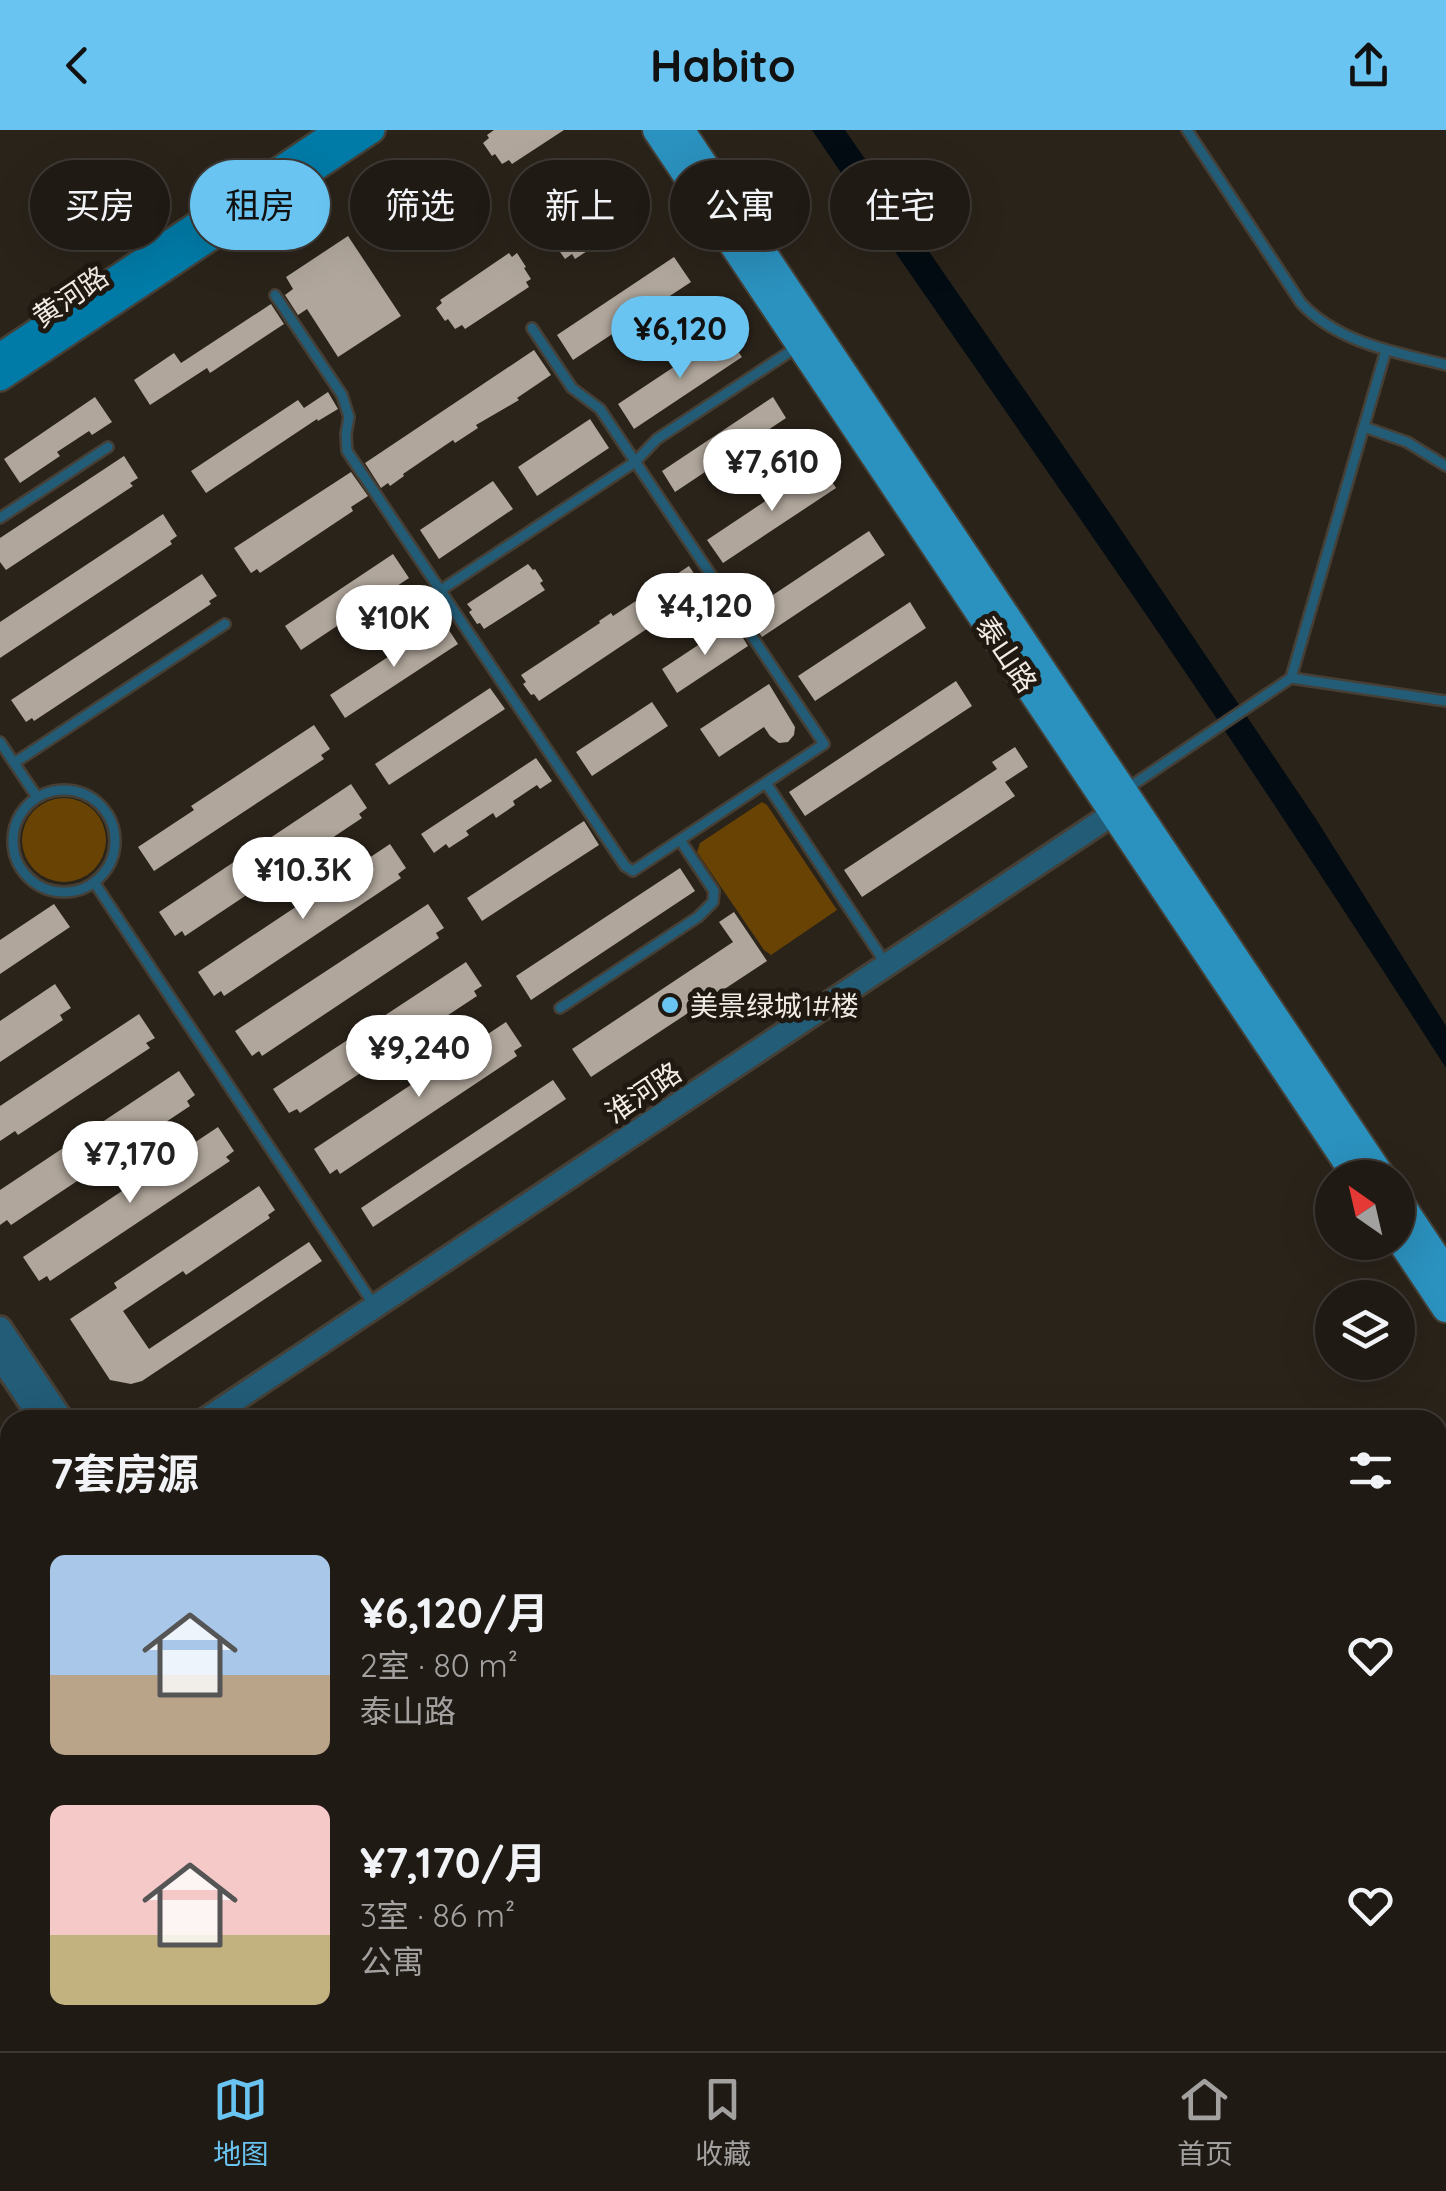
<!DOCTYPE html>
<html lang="zh">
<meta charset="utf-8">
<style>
body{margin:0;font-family:Quicksand,"Noto Sans SC",sans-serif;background:#28231d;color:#f1f3f6;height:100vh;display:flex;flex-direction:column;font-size:38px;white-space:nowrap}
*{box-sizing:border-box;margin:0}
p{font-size:32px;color:#a2a1a0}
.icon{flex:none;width:55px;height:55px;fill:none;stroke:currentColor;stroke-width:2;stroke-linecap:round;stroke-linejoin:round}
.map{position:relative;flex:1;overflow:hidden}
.panel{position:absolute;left:0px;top:1280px;width:1448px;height:642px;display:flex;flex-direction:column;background:#201a14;border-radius:30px 30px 0 0;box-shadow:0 10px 40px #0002,0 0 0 2px #3d3834}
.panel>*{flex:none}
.guide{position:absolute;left:30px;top:30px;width:1388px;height:90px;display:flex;gap:20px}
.needle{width:65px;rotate:326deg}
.controls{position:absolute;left:1315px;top:1030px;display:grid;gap:20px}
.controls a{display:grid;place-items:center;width:100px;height:100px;border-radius:50%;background:#201a14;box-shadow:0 10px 40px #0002,0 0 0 2px #3d3834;font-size:50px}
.price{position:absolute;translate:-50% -85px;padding:0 22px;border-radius:35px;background:#fff;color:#222;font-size:32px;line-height:65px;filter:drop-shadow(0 2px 5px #0008)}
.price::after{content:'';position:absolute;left:50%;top:60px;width:30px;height:22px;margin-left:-15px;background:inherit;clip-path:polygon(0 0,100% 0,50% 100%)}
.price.selected{background:#69c4f1;color:#111}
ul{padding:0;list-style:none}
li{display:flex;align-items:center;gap:30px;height:250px;padding:0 50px}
li span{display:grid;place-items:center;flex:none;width:280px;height:200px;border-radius:15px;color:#555}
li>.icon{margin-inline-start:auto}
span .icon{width:120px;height:120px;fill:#fffc;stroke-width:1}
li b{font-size:42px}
h2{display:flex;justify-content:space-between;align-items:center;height:120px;padding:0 50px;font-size:42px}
.tag{padding:0 35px;border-radius:45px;background:#201a14;box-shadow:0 10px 40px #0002,0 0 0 2px #3d3834;font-size:35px;line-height:90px}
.tag.selected{background:#69c4f1;color:#111}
header{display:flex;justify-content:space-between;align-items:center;height:130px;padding:0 50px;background:#69c4f1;color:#111;font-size:45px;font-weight:800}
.dock{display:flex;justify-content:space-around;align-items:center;height:140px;border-top:2px solid #3d3834;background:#201a14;font-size:28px;color:#a2a1a0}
.dock a{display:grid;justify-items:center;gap:5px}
.dock .selected{color:#69c4f1}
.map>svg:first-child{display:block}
</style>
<header><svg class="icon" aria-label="back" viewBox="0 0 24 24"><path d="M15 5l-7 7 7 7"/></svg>Habito<svg class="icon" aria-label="share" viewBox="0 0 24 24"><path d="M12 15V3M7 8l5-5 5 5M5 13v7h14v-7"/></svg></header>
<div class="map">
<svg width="1446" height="1921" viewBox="0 0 1446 1921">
<rect width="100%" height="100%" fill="#2a231a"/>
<path fill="#352a1b" d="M 10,1493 L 10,1912 L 418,1912 L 423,1921 L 0,1921 L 0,1500 Z
M 1446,1744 L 1446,1921 L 1180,1921 L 1193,1912 L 1438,1912 L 1438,1750 Z"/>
<path fill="#694304" d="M22 710a42 42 0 1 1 84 0a42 42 0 1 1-84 0Z
M 762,672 L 767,675 L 837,780 L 771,825 L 764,820 L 697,722 L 700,713 Z"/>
<path fill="#030c12" d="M 812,0 L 845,0 L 1111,385 L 1316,689 L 1446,896 L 1446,938 C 1338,770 1228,603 1114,438 C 1014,292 911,147 812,0 Z"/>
<path fill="#b0a69b" d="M 494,0 L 564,0 L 512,34 L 509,30 L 502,34 L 495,24 L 492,26 L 483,13 L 489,8 L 487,5 Z
M 447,29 L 449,32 L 454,29 L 463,42 L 461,44 L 468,54 L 463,57 L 467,62 L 402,105 L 399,100 L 392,105 L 385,94 L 382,96 L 373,83 L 379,78 L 377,75 Z
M 619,53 L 622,57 L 627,53 L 636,67 L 634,68 L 641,79 L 636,82 L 639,87 L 575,129 L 572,124 L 565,129 L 558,119 L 555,121 L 546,107 L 552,103 L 550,99 Z
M 348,106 L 401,186 L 338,227 L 307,179 L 298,185 L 285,165 L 293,159 L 286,147 Z
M 509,123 L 512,127 L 517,123 L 526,137 L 524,138 L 531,149 L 526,152 L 529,157 L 465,199 L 462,195 L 455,199 L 448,189 L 445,191 L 436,178 L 442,173 L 440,170 Z
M 674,127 L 691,152 L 573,230 L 557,205 Z
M 271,174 L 284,194 L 210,243 L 207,238 L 150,275 L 134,250 L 174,223 L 181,233 Z
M 725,203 L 742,227 L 634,299 L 618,274 Z
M 534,220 L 551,245 L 517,268 L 519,270 L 476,295 L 478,298 L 455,313 L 453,310 L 403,344 L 404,346 L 390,356 L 388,353 L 381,358 L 365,333 Z
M 328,262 L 338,279 L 318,291 L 317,289 L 206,363 L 191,341 L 298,270 L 304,278 Z
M 95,267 L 112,292 L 92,305 L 89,301 L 57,322 L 60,326 L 20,353 L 4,329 Z
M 773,267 L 786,288 L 675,362 L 662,341 Z
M 590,289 L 609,318 L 537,366 L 518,337 Z
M 124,326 L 138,348 L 130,353 L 133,356 L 6,440 L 0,432 L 0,408 Z
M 821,334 L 836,358 L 723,433 L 707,410 Z
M 351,342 L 368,366 L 351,377 L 353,381 L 260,443 L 257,439 L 251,443 L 234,418 Z
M 493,351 L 513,379 L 439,429 L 420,400 Z
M 163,384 L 177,406 L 170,411 L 172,414 L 0,528 L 0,492 Z
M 869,401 L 885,425 L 762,507 L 746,483 Z
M 393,424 L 409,448 L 301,520 L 285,496 Z
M 528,434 L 533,440 L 535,439 L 543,451 L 540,453 L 545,460 L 484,499 L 480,493 L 477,494 L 469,482 L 472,480 L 467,474 Z
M 689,436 L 705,460 L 539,571 L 534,564 L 531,565 L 523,554 L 526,552 L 521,545 L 600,493 L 599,491 L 611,483 L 613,486 Z
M 202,444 L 217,466 L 209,471 L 211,474 L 34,591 L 32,588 L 26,592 L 11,570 Z
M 910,472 L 926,498 L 815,571 L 798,546 Z
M 443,491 L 458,514 L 345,588 L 330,565 Z
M 733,492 L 748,516 L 677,563 L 662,539 Z
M 956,551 L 972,576 L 805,686 L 789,662 Z
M 769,554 L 795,597 L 794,605 L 788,612 L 779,613 L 770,606 L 764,597 L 719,627 L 700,599 Z
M 490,558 L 505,579 L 389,655 L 375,634 Z
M 652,572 L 668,596 L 592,646 L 576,622 Z
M 314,595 L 330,619 L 321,625 L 324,629 L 154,741 L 138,717 L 194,680 L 191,676 Z
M 1015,617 L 1028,637 L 1005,652 L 1015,666 L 862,767 L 844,740 L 997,639 L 992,632 Z
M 536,628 L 552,651 L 540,659 L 537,655 L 513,671 L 515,675 L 496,688 L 493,683 L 466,701 L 469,705 L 449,718 L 446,714 L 434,723 L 421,704 Z
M 351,654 L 367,678 L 359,684 L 362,688 L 185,806 L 182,801 L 175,806 L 159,782 Z
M 584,691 L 599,715 L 482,791 L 467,768 Z
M 390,714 L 406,738 L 398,744 L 401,748 L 224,866 L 221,861 L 214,866 L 198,842 Z
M 680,738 L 695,761 L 531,870 L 516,846 Z
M 54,774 L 70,797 L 0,844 L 0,810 Z
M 428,774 L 444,798 L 436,803 L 439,808 L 262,926 L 259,921 L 252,926 L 235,901 Z
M 734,782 L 767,831 L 591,947 L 572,919 L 733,812 L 719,792 Z
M 466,832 L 482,856 L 474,861 L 477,866 L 300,983 L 297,979 L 289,983 L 273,959 Z
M 55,854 L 71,878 L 60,885 L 63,890 L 0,932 L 0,891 Z
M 139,884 L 155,908 L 146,913 L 150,918 L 18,1005 L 15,1001 L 0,1011 L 0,976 Z
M 506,892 L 522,916 L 514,921 L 517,926 L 340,1044 L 337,1039 L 330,1044 L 314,1019 Z
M 179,941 L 195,965 L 187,971 L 190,976 L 11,1095 L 7,1090 L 0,1095 L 0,1060 Z
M 553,950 L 566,969 L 373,1097 L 361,1078 Z
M 218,997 L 234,1021 L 226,1027 L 230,1031 L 50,1151 L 47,1146 L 39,1151 L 23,1127 Z
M 259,1056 L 275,1080 L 268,1085 L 270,1088 L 186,1145 L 183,1141 L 123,1181 L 149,1219 L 309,1112 L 322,1131 L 142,1251 L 131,1254 L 110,1250 L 70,1189 L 117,1158 L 114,1153 Z"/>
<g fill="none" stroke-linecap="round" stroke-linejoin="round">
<defs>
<path id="service" d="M 1187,0 L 1301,173 C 1338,213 1395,222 1446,235
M 275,165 L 342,265 L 349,287 L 346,304 L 347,321 L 625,736 L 633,741 L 824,614 L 600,279 L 572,258 L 532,198
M 1364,297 L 1407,312 L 1446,336
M 0,388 L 108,317
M 441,460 L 635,332 L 657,309 L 797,217
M 1291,548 L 1446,571
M 0,612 L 37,667
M 14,633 L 225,494
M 766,653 L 886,834
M13 711a51 51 0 1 1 102 0a51 51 0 1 1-102 0Z
M 1125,660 L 1291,548 L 1386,220
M 94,752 L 374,1175
M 560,878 L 698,787 L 713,772 L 714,761 L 680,710
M 0,1524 L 10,1518
M 0,1879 L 10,1872
M 174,1912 L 180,1921
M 403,1912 L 409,1921"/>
<path id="tertiary" d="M 0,1198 L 62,1290
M 0,1227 L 42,1290
M 205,1290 L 1114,683
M 0,1427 L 10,1420
M 461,1912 L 467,1921
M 480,1912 L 486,1921"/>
<path id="secondary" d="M 0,226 L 339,0
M 0,248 L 372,0"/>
<path id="primary" d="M 657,0 L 1358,1048
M 680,0 L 1382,1048
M 1398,1071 L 1446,1143
M 1398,1106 L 1446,1178"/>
</defs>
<use href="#service" stroke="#463f36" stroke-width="14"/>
<use href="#tertiary" stroke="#463f36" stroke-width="28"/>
<use href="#secondary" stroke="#463f36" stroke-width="30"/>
<use href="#primary" stroke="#463f36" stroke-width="32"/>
<use href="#service" stroke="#225c77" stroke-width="9"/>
<use href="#tertiary" stroke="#225c77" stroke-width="22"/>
<use href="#secondary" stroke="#007ba7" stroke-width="25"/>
<use href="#primary" stroke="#2b91be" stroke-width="28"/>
</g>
<circle fill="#69c4f1" stroke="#201911" stroke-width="4" cx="670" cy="875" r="10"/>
<g text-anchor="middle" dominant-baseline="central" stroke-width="10" stroke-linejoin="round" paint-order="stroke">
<g font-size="28" fill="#f0ebe5" stroke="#201911">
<text transform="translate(70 166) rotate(-34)">黄河路</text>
<text transform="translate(1007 524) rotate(56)">泰山路</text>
<text transform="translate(643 962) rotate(-34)">淮河路</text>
</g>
<g font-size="28" fill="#f0ebe5" stroke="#201911" text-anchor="start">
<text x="690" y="875">美景绿城1#楼</text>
</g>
</g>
</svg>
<div class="controls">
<a><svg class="needle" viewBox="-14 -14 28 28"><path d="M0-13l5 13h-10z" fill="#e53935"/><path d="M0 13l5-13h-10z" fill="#a2a1a0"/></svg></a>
<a><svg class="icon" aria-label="layers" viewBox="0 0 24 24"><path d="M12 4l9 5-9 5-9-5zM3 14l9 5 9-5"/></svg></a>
</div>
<b class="price selected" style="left:680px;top:251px">¥6,120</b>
<b class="price" style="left:772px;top:384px">¥7,610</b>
<b class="price" style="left:705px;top:528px">¥4,120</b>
<b class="price" style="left:394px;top:540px">¥10K</b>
<b class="price" style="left:303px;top:792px">¥10.3K</b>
<b class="price" style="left:419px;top:970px">¥9,240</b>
<b class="price" style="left:130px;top:1076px">¥7,170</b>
<div class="guide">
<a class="tag">买房</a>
<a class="tag selected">租房</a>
<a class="tag">筛选</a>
<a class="tag">新上</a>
<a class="tag">公寓</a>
<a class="tag">住宅</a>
</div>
<section class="panel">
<h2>7套房源<svg class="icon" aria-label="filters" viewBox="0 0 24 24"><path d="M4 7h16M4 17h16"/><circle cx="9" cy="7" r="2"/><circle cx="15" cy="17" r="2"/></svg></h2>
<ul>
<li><span style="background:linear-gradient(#a9c7e8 60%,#b9a48a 0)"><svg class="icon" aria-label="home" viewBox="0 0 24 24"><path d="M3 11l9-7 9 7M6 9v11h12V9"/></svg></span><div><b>¥6,120/月</b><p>2室 · 80 m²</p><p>泰山路</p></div><svg class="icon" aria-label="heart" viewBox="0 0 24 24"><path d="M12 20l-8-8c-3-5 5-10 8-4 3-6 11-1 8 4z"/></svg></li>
<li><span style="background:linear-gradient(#f6c9c9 65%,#c2b280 0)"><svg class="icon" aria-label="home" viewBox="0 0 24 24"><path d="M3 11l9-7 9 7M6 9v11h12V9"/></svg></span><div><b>¥7,170/月</b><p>3室 · 86 m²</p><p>公寓</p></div><svg class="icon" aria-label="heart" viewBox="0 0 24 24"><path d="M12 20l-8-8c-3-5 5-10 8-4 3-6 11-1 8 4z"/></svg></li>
</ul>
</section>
</div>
<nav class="dock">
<a class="selected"><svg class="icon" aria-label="map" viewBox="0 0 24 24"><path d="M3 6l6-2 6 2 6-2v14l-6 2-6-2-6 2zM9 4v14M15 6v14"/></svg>地图</a>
<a><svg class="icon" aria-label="saved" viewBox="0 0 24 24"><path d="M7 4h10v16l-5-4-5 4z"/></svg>收藏</a>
<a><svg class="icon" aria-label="home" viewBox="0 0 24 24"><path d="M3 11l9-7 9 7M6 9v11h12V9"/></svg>首页</a>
</nav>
